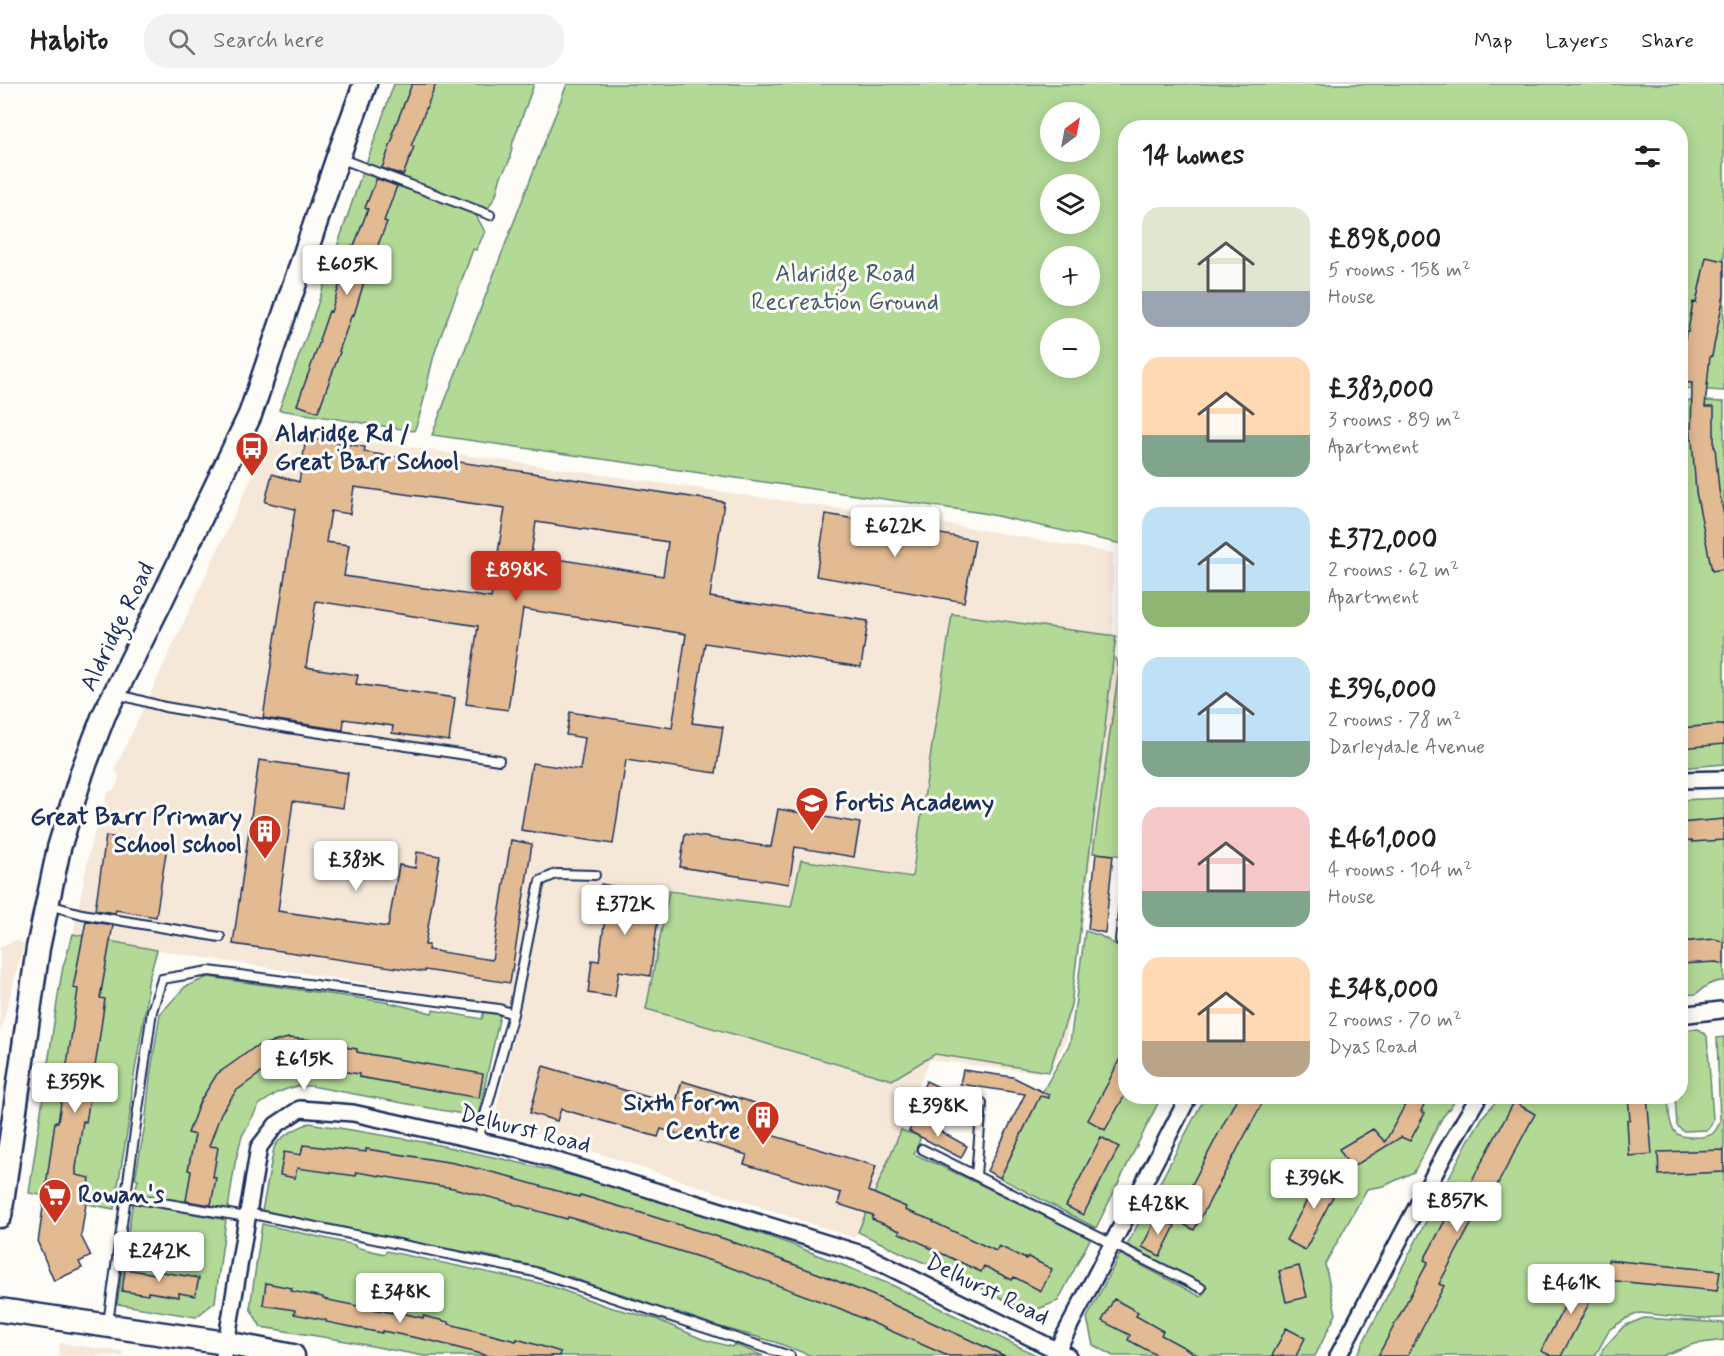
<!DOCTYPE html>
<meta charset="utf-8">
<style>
body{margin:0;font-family:Mynerve,sans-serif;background:#f2f2f2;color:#202124;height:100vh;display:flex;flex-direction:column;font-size:22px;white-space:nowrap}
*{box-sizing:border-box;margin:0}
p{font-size:20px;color:#757577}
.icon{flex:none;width:33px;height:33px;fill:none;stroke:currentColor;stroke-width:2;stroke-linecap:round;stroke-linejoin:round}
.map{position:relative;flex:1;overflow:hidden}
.drawer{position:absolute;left:1118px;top:36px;width:570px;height:984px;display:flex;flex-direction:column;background:#fff;border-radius:24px;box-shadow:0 3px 15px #0003}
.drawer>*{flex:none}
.needle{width:39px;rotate:32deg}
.tools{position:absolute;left:1040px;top:18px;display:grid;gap:12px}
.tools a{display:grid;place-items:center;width:60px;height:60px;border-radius:50%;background:#fff;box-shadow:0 3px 15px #0003;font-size:30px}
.price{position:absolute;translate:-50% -51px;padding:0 14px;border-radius:6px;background:#fff;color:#222;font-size:20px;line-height:39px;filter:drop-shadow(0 2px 3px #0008)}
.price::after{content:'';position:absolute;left:50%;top:36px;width:18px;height:14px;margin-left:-9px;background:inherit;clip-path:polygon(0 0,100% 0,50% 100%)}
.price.on{background:#c8321e;color:#fff}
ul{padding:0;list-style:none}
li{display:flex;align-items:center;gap:18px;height:150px;padding:0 24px}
li span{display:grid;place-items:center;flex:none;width:168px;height:120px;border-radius:18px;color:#555}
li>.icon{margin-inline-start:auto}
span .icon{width:72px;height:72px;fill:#fffc;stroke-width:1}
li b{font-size:26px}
h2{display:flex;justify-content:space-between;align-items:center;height:72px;padding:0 24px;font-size:26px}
header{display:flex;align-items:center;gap:36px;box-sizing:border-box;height:84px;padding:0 30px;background:#fff;border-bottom:2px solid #e0e0e0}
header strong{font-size:28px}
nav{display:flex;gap:33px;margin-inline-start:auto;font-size:21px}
.search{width:420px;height:54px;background:#f2f2f2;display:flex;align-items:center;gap:15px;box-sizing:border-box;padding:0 21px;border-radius:24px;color:#757577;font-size:22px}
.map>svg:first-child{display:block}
</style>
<header>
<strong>Habito</strong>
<div class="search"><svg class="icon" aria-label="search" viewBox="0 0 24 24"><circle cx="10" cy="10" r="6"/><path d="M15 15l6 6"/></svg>Search here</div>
<nav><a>Map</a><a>Layers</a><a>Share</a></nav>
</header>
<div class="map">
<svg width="1724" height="1272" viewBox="0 0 1724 1272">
<rect width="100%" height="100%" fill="#fdfcf7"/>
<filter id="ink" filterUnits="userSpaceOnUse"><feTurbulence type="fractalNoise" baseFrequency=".0167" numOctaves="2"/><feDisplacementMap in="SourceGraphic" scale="12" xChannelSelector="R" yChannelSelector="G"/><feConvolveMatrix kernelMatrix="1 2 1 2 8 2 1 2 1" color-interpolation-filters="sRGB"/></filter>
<g filter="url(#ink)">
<path fill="#f5e8d9" d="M 275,344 L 953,441 L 1113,469 L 1113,568 L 1119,585 L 1066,957 L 1049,988 L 1040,989 L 930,976 L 855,1154 L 494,1035 L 520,925 L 508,922 L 157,866 L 73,850 L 91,760 L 108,708 L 116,704 L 119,692 L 115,685 Z
M 16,856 L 24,860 L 0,949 L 0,864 Z
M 60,1259 L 124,1268 L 123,1272 L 58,1272 Z"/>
<path fill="#b2da96" stroke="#66847a" stroke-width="1.5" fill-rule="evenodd" d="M 394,0 L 534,0 L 513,58 L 509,78 L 501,92 L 496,111 L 489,123 L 484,125 L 366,80 Z
M 567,0 L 1724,0 L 1724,307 L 1680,304 L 1680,44 L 1125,44 L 1125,574 L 1123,571 L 1122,460 L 983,429 L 432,351 ZM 1050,28 L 1089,28 L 1089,68 L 1050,68 ZM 1050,100 L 1089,100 L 1089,140 L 1050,140 ZM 1050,172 L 1089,172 L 1089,212 L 1050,212 ZM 1050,244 L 1089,244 L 1089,284 L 1050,284 Z
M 362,89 L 475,129 L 485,148 L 476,166 L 473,165 C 462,197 449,229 437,262 C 427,290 426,320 414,347 L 279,326 L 312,237 Z
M 1680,316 L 1724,318 L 1724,680 L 1680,684 Z
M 952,530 L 1116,552 L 1071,921 L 1049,988 L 935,970 L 892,996 L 646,925 L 669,807 L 791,823 L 801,776 L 912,793 Z
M 1115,574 L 1125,587 L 1125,772 L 1093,769 L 1119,585 Z
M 1724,714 L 1724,897 C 1713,896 1704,903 1696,910 L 1680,911 L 1680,716 Z
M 1085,847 L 1099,851 L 1125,866 L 1125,1012 L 1161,1013 L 1096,1144 L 1000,1094 L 1040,1012 L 1070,959 Z
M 73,850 L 157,866 L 148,898 L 146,921 L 132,1004 L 131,1025 L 114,1125 L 29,1109 L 59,905 L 63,883 Z
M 208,893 L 386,918 L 432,929 L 433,926 L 482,935 L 484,927 L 500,931 L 478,1033 L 311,1002 L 298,1002 L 287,1005 L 277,1009 L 259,1021 L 242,1052 L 235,1079 L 228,1125 L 141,1111 L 135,1107 L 138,1096 L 135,1095 L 145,1041 L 150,993 L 160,930 L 185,903 Z
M 1698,945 L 1707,952 L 1713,1035 L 1711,1041 L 1707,1046 L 1683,1047 L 1677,1042 L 1675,1013 L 1680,1012 L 1680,946 Z
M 1724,953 L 1724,1234 L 1698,1235 L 1640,1229 L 1627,1234 L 1610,1245 L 1595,1272 L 1356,1272 L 1468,1057 L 1484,1031 L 1500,1013 L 1668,1013 C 1669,1023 1668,1041 1676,1049 C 1682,1055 1706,1054 1712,1050 C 1716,1047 1718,1042 1720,1038 L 1717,954 Z
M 1205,1013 L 1458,1013 L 1442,1034 L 1414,1088 L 1384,1102 L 1367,1105 L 1325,1180 L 1336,1230 L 1315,1272 L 1113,1272 L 1093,1261 L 1087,1234 L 1120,1170 L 1201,1213 L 1207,1202 L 1127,1161 Z
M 309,1039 L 429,1059 L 507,1076 L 586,1095 L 703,1130 L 793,1161 L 894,1202 L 1038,1272 L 812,1272 L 775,1258 L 717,1242 L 689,1232 L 660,1224 L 631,1213 L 588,1200 L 572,1193 L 558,1192 L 528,1181 L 485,1171 L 443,1164 L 262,1127 L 274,1064 C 280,1051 297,1045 309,1039 Z
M 901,1046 L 921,1053 L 914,1070 C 974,1096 1032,1126 1090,1155 L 1058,1217 L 1031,1228 L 1005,1216 L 976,1201 L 904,1170 L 858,1148 Z
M 133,1118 L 226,1136 L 215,1218 L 196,1233 L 117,1220 Z
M 262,1140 L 355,1161 L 355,1163 L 385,1170 L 386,1167 L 548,1201 L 609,1223 L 656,1235 L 702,1255 L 732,1263 L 734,1260 L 763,1272 L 424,1272 L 335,1255 L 261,1243 L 250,1224 Z
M 1644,1234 L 1724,1239 L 1724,1256 L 1694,1260 L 1661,1272 L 1600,1272 L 1603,1265 L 1624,1242 Z"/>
<path fill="#e3bb93" stroke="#1b2f5e" stroke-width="1.5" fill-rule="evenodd" d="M 412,0 L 436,0 L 411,62 L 414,63 L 403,91 L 382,84 L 394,51 L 392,50 Z
M 378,95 L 397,102 L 384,137 L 387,138 L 376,166 L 374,165 L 354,231 L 352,230 L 339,267 L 340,268 L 318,328 L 297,321 L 320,257 L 319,256 L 329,227 L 331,228 L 337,209 L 352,161 L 354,162 L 368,125 L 365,124 L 376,96 Z
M 1706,173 L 1724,177 L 1724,211 L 1712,272 L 1710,272 L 1705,323 L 1714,323 L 1714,363 L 1715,363 L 1719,406 L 1724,432 L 1724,485 L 1712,487 L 1696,408 L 1692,355 L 1691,355 L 1692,299 L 1680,298 L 1681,277 L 1683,277 L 1686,247 L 1688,247 L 1693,218 L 1696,219 Z
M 306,354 L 365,363 L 364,368 L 439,380 L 440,375 L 724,418 L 710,513 L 868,537 L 861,583 L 705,559 L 692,639 L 723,643 L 716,689 L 626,676 L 613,760 L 521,746 L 532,679 L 580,686 L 585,654 L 566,651 L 570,628 L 672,644 L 686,550 L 523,525 L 508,626 L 466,620 L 478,542 L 316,517 L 306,583 L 358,591 L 356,600 L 455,614 L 449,657 L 392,649 L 393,642 L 344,635 L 343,646 L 263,634 L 295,425 L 265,418 L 272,390 L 299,398 ZM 354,403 L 505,424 L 491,514 L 344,492 L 349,461 L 326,458 L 331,427 L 350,430 ZM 536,438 L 668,458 L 663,492 L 531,471 Z
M 826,430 L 975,456 L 964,518 L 816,492 Z
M 1714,641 L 1724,641 L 1724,660 L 1682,664 L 1680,644 Z
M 259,676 L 348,689 L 343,724 L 293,717 L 278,827 L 388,843 L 399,781 L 415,784 L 417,768 L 440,772 L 425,861 L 429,861 L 428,866 L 492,876 L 511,756 L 532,760 L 510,899 L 425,886 L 425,888 L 233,860 Z
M 778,725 L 860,739 L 854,773 L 795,763 L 789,800 L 680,783 L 685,750 L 771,763 Z
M 1724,735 L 1724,756 L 1692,758 L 1692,756 L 1680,757 L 1680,739 Z
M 106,752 L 167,762 L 156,833 L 116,826 L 115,829 L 95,826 Z
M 1096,769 L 1113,771 L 1105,849 L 1088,845 Z
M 601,800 L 640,807 L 641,803 L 662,806 L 650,892 L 619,887 L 615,913 L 588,909 L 592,876 L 599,877 L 605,834 L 596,832 Z
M 86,837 L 113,841 L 100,914 L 105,915 L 99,957 L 86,1038 L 83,1037 L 76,1084 L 76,1091 L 90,1094 L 81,1152 L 91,1172 L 79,1178 L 82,1184 L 54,1197 L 38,1159 L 55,1038 L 58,1038 L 72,948 L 78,905 L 73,904 Z
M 1715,855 L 1724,858 L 1724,880 L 1716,878 L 1680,880 L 1680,858 Z
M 288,954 L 326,957 L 326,960 L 357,965 L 357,968 L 483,990 L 479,1014 L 359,993 L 359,990 L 327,985 L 328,981 L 291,978 L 265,986 L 236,1007 L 221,1029 L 209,1062 L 218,1063 L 213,1093 L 216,1094 L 211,1121 L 186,1117 L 191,1087 L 188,1086 L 195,1051 L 188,1049 L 200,1017 L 217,990 L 237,976 L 255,963 Z
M 1125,964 L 1125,1011 L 1105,1046 L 1088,1036 L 1108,999 Z
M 543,982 L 675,1021 L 682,997 L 758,1020 L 751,1045 L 876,1082 L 868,1107 L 906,1123 L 905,1126 L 934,1137 L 933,1138 L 996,1167 L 999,1162 L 1026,1175 L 1028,1173 L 1052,1185 L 1041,1207 L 1014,1193 L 1012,1196 L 984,1182 L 981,1188 L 928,1163 L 928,1162 L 899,1149 L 900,1147 L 872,1135 L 873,1131 L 838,1120 L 841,1109 L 744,1080 L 747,1071 L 661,1045 L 658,1053 L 561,1025 L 557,1037 L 530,1029 Z
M 963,986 L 1013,993 L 1049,1011 L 1049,1014 L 1040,1012 L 1000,1094 L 987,1087 L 1025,1010 L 960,1000 Z
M 926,997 L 941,1004 L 931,1026 L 917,1020 Z
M 1238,1012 L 1266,1012 L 1194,1146 L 1174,1135 Z
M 1410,1012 L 1428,1012 L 1421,1027 L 1425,1029 L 1410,1057 L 1401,1053 L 1351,1084 L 1339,1065 L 1373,1045 L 1385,1058 Z
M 1628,1012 L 1647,1012 L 1652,1070 L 1629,1072 L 1627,1036 L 1630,1036 Z
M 1514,1018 L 1535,1030 L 1481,1131 L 1477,1129 L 1439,1200 L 1444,1202 L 1414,1259 L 1407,1272 L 1378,1272 L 1428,1178 L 1424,1176 L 1447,1133 L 1451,1135 Z
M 916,1034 L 967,1062 L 961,1074 L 909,1047 Z
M 1101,1053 L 1119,1063 L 1083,1131 L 1066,1122 Z
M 303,1061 L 366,1068 L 366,1065 L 454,1079 L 516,1094 L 515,1095 L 561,1108 L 579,1113 L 580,1111 L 635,1127 L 725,1155 L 817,1189 L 872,1211 L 1005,1272 L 948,1272 L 841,1225 L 721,1180 L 586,1138 L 568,1133 L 567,1135 L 513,1120 L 513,1119 L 453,1104 L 357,1088 L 356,1092 L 297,1084 L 295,1094 L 280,1091 L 284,1068 L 301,1071 Z
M 1724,1066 L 1724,1088 L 1659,1091 L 1658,1068 Z
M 1323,1086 L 1342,1095 L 1305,1166 L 1286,1156 Z
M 1157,1133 L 1175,1142 L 1160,1172 L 1142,1163 Z
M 1608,1176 L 1720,1187 L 1717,1207 L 1606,1196 Z
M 1299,1182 L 1307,1213 L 1286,1218 L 1279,1187 Z
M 125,1185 L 156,1190 L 156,1187 L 199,1194 L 195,1212 L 179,1209 L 179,1213 L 148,1208 L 148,1211 L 122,1207 Z
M 1583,1187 L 1601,1197 L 1561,1272 L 1552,1272 L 1541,1267 Z
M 266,1199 L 292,1204 L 291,1207 L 323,1213 L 323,1215 L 392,1229 L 393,1227 L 423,1234 L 423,1232 L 449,1238 L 449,1240 L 516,1257 L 517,1255 L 561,1268 L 560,1272 L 488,1272 L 432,1257 L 382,1247 L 382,1249 L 326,1238 L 326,1236 L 294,1230 L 295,1226 L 263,1221 Z
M 1114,1215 L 1138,1228 L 1136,1232 L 1163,1247 L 1161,1251 L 1200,1272 L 1158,1272 L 1128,1256 L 1130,1251 L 1102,1237 Z
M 1286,1244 L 1305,1254 L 1296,1272 L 1272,1272 Z"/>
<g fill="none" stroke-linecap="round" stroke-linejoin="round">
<defs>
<path id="lane" d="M 339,74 L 490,131
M 116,610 L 165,623 L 288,644 L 499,676
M 1125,808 L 1120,856 L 1125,859
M 49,821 L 82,830 L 220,853
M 478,1056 L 513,930 L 540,797 L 556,790 L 595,791
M 922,1065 L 1201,1204
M 976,1091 L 982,1019
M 126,1113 L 247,1133
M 248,1129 L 535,1188 L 790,1272
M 108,1239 L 152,927 L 162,895 L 209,887 L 499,925 L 513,930"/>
<path id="street" d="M 1680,696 L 1724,695
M 1680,931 L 1721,926
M 1057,1266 L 1189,1012
M 224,1272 L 259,1063 L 276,1041 L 300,1025 L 353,1029 L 521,1066 L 865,1171 L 1068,1272
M 1338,1272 L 1447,1066 L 1479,1012"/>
<path id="secondary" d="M 0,1132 L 38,864 L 59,764 L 82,688 L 104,631 L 159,521 L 250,331 L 338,73 L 365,0
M 0,1226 L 226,1259 L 293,1272"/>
</defs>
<use href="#lane" stroke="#1b2f5e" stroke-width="12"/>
<use href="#street" stroke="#1b2f5e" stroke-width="20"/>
<use href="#secondary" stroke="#1b2f5e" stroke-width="27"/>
<use href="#lane" stroke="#fdfcf7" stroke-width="8"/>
<use href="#street" stroke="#fdfcf7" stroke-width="15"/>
<use href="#secondary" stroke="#fdfcf7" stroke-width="22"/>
</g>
</g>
<defs>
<symbol id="bus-pin" viewBox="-11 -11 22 30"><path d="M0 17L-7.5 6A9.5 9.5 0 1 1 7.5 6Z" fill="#c8321e" stroke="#fdfcf7"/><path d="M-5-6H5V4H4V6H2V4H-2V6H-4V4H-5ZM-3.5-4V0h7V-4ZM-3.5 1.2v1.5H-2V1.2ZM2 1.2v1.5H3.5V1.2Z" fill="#fff"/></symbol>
<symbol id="school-pin" viewBox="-11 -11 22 30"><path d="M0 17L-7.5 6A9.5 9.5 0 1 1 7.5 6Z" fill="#c8321e" stroke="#fdfcf7"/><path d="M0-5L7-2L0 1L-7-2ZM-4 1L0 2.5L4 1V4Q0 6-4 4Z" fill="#fff"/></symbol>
<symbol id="building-pin" viewBox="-11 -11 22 30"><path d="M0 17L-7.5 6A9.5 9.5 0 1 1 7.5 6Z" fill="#c8321e" stroke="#fdfcf7"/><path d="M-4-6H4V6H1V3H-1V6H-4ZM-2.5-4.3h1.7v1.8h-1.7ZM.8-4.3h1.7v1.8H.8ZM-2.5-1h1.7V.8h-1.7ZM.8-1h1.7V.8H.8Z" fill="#fff"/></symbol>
<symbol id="supermarket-pin" viewBox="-11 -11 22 30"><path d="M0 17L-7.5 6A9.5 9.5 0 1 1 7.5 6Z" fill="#c8321e" stroke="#fdfcf7"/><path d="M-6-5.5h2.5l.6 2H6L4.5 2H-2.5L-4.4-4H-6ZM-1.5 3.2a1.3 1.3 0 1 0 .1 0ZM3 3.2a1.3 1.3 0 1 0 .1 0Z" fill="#fff"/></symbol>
</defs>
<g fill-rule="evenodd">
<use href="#bus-pin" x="233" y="345" width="38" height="52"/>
<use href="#school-pin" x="793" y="700" width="38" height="52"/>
<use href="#building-pin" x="246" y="728" width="38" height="52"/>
<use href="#building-pin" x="744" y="1014" width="38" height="52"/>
<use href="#supermarket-pin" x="36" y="1092" width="38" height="52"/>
</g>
<g text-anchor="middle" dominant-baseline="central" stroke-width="6" stroke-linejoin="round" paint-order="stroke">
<g font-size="24" fill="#415a6c" stroke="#fdfcf7">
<text x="845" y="190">Aldridge Road<tspan x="845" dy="28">Recreation Ground</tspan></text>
</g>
<g font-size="24" font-weight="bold" fill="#1b2f5e" stroke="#fdfcf7" text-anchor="start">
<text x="275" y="350">Aldridge Rd /<tspan x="275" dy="28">Great Barr School</tspan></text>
<text x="835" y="719">Fortis Academy</text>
<text x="242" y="733" text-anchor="end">Great Barr Primary<tspan x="242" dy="28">School school</tspan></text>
<text x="740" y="1019" text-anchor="end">Sixth Form<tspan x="740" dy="28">Centre</tspan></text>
<text x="78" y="1111">Rowan's</text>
</g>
<g font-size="24" fill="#1b2f5e" stroke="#fdfcf7">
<text transform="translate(118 543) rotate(-64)">Aldridge Road</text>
<text transform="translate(525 1046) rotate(14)">Delhurst Road</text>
<text transform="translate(987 1206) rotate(26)">Delhurst Road</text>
</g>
</g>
</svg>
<div class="tools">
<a><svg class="needle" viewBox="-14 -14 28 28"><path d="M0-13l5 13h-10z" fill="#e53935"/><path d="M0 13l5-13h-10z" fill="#757577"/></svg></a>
<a><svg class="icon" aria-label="layers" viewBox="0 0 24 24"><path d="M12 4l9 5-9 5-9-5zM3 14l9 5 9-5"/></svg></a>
<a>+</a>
<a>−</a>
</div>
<b class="price" style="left:347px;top:212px">£605K</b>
<b class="price" style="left:895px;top:474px">£622K</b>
<b class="price on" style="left:516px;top:518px">£898K</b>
<b class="price" style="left:356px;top:808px">£383K</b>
<b class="price" style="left:625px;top:852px">£372K</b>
<b class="price" style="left:304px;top:1007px">£615K</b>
<b class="price" style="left:75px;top:1030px">£359K</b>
<b class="price" style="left:938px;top:1054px">£398K</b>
<b class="price" style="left:1314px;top:1126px">£396K</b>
<b class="price" style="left:1457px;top:1149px">£857K</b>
<b class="price" style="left:1158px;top:1152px">£428K</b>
<b class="price" style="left:159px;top:1199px">£242K</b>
<b class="price" style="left:1571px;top:1231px">£461K</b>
<b class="price" style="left:400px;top:1240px">£348K</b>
<section class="drawer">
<h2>14 homes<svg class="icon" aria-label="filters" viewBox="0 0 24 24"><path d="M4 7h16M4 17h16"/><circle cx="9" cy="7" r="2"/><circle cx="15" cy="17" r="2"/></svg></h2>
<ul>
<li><span style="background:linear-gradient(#dfe7d0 70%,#9aa5b1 0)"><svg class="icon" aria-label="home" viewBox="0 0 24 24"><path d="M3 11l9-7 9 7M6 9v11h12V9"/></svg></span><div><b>£898,000</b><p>5 rooms · 158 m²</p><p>House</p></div></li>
<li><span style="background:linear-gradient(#ffd9b3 65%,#7fa58c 0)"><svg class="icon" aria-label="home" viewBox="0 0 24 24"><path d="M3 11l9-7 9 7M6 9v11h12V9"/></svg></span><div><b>£383,000</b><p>3 rooms · 89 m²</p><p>Apartment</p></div></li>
<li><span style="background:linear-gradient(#bfe0f5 70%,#8fb573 0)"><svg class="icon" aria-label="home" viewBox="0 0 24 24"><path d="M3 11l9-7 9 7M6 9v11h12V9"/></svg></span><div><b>£372,000</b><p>2 rooms · 62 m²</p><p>Apartment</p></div></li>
<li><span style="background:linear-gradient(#bfe0f5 70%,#7fa58c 0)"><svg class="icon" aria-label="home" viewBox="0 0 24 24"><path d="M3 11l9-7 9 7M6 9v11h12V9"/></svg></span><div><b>£396,000</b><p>2 rooms · 78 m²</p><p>Darleydale Avenue</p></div></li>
<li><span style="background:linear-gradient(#f6c9c9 70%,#7fa58c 0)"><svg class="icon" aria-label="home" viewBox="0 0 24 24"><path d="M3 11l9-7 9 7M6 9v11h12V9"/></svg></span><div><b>£461,000</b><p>4 rooms · 104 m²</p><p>House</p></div></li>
<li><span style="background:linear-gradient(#ffd9b3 70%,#b9a48a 0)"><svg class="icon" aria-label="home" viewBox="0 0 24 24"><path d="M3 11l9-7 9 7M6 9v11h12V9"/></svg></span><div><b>£348,000</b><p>2 rooms · 70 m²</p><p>Dyas Road</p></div></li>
</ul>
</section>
</div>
